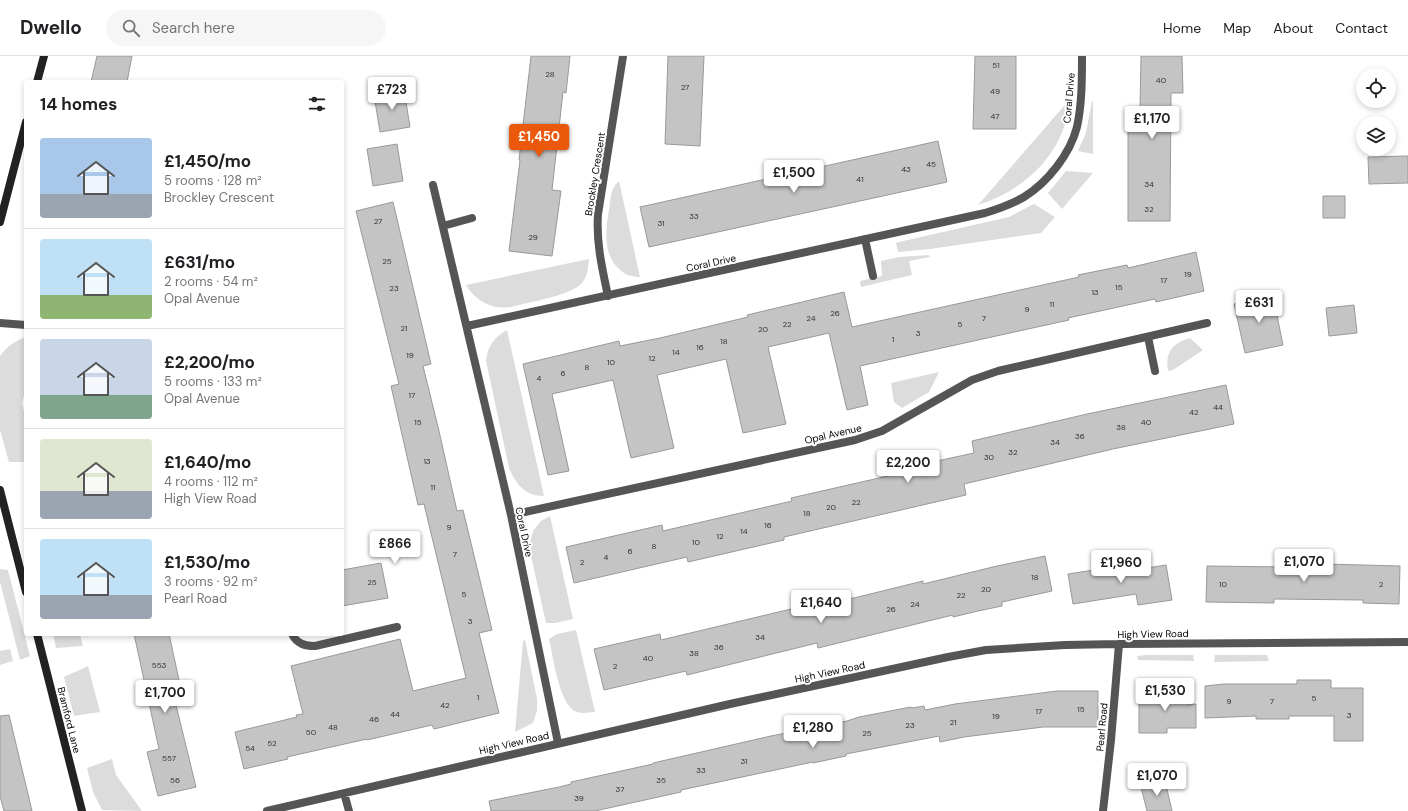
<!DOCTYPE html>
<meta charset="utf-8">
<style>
body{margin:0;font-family:"DM Sans",sans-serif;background:#f6f6f6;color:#202124;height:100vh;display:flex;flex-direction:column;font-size:15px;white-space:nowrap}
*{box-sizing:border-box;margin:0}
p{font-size:13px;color:#757577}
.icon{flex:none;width:22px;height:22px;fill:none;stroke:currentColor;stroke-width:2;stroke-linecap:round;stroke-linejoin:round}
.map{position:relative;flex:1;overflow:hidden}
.panel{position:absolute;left:24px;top:24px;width:320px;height:556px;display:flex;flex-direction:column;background:#fff;border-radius:4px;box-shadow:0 2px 6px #0003}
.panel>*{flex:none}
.tools{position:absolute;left:1356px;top:12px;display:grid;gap:8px}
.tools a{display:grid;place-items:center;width:40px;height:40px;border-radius:50%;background:#fff;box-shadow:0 2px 6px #0003;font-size:20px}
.price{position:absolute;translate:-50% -34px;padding:0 9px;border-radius:4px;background:#fff;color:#222;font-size:13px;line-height:26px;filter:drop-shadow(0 1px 2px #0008)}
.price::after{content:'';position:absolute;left:50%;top:24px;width:12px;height:9px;margin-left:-6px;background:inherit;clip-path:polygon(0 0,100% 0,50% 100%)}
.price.current{background:#ea580c;color:#fff}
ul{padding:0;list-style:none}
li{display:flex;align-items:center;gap:12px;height:100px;padding:0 16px}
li+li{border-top:1px solid #e0e0e0}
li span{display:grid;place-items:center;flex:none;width:112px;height:80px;border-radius:4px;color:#555}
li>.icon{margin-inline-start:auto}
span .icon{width:48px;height:48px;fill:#fffc;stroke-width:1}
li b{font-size:17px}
h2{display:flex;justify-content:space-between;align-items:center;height:48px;padding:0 16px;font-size:17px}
header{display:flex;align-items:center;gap:24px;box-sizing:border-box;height:56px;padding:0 20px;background:#fff;border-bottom:1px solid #e0e0e0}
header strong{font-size:19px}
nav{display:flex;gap:22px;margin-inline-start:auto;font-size:14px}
.search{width:280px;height:36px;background:#f6f6f6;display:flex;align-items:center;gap:10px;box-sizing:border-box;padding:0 14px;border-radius:22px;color:#757577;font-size:15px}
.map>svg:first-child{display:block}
</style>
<header>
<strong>Dwello</strong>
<div class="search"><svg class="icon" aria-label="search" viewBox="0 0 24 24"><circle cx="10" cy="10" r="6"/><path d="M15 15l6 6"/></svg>Search here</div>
<nav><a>Home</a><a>Map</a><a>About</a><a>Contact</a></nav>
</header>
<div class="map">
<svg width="1408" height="755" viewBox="0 0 1408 755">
<rect width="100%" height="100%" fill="#fff"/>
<path fill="#dcdcdc" d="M 1070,43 C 1068,53 1067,64 1063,74 C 1049,111 1016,137 978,149 Z
M 1092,45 L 1093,45 L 1093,98 L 1078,95 L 1086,77 Z
M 1066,115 L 1093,117 L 1062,153 L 1048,137 L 1058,125 Z
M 619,125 L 640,221 C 632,221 626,219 620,214 C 602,198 606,174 609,153 C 611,142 610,133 619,125 Z
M 1034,148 L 1055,161 L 1041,177 L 930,193 L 898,196 L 896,187 L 899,186 L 1009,161 Z
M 929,199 L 930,201 L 909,205 L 912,219 L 861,231 L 860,225 L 882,220 L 881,205 L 899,201 Z
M 589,203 C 588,211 588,220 582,227 C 571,240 528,246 511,251 C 491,254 476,245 466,229 Z
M 507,274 L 544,440 C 525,440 516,428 509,412 L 486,305 C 487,291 494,281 507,274 Z
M 26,281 L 26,331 L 22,347 L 26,365 L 26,406 L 9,406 L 0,374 L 0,300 C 7,290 15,285 26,281 Z
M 1190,282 L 1203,294 L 1173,314 L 1168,315 C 1165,296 1172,287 1190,282 Z
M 939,316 L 929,336 L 902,352 L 894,346 L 891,327 Z
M 550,460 L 573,563 L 555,567 L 546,567 L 529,491 L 533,475 L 541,465 Z
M 0,513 L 8,514 L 30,600 L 20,604 L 0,526 Z
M 576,574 L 595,656 C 590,656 582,658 577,656 C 559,650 553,600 549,583 L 557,578 Z
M 53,578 L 80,578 L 83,590 L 56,592 Z
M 525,584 L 537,643 L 537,655 L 533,667 L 515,676 L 523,585 Z
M 10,593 L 13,605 L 0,609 L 0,595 Z
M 1146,599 L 1193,599 L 1194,605 L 1138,604 L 1137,600 Z
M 1215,599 L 1267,599 L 1269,605 L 1214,606 Z
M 88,610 L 100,656 L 74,660 L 64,621 Z
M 112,703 L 116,719 L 142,755 L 102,754 L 93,736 L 87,712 Z"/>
<path fill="#c4c4c4" stroke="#999" d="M 97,0 L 132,0 L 127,26 L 91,26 Z
M 531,0 L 570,0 L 566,37 L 563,36 L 552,134 L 561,135 L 552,200 L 509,195 L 520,104 L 519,104 Z
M 668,0 L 704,0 L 700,90 L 665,88 Z
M 975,0 L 1016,0 L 1016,73 L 973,73 Z
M 1141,0 L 1182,0 L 1183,37 L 1171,37 L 1170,165 L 1128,165 L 1128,52 L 1140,52 Z
M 404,34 L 410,71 L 380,76 L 374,39 Z
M 938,85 L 947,126 L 649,191 L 640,151 Z
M 397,88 L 403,125 L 373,130 L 367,93 Z
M 1408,100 L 1408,127 L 1369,128 L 1368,101 Z
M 1323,140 L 1345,140 L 1345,162 L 1323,162 Z
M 393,146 L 431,308 L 423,310 L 439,375 L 457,455 L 463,454 L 492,574 L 479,577 L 499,657 L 434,673 L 432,669 L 367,684 L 367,683 L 287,701 L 288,703 L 244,713 L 235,676 L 297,661 L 296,659 L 303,658 L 291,610 L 400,583 L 413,635 L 466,622 L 424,448 L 418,449 L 406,396 L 391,330 L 399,328 L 356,155 Z
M 1196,196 L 1204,235 L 1156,246 L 1155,243 L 1068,262 L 1069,264 L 860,310 L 868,349 L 847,354 L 829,277 L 768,291 L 786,368 L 743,377 L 726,303 L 657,319 L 674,392 L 631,402 L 613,324 L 552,338 L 569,415 L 548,419 L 523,308 L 619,285 L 620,290 L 660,282 L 748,261 L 747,259 L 844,236 L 852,271 L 1079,221 L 1078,219 L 1127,209 L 1128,212 Z
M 1273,240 L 1283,289 L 1245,297 L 1234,248 Z
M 1354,249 L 1357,277 L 1329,280 L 1326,252 Z
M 1226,329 L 1234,368 L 1113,393 L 964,428 L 966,439 L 784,481 L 784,484 L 688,506 L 687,501 L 574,527 L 566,491 L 662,469 L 663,475 L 792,445 L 791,442 L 910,415 L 909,411 L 974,397 L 972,385 L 1087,358 Z
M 1045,500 L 1052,535 L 1002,546 L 1002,550 L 978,555 L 953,561 L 953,559 L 818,592 L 817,587 L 687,619 L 686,615 L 604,634 L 594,593 L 660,578 L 661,584 L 791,553 L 793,557 L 923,525 L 923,528 L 997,510 Z
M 381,507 L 388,542 L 342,550 L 342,514 Z
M 1285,507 L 1400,510 L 1399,548 L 1363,547 L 1363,544 L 1274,543 L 1274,547 L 1206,546 L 1207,510 L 1285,511 Z
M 1134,508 L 1135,514 L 1166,509 L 1172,544 L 1138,549 L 1136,538 L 1073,548 L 1068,518 Z
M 134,578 L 169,578 L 184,647 L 176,649 L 196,731 L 158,740 L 147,696 L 159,693 Z
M 1297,624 L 1331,624 L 1331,632 L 1363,632 L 1363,685 L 1334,685 L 1334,660 L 1289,660 L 1289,663 L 1256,663 L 1256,660 L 1205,662 L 1205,630 L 1224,628 L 1297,628 Z
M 1057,635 L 1098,635 L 1098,671 L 1043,671 L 964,681 L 940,686 L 939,680 L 846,698 L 846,700 L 813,707 L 813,706 L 681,734 L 681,736 L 595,755 L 491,755 L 489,745 L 559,731 L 571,728 L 571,726 L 653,708 L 653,707 L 771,680 L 847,665 L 859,661 L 911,651 L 912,652 L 924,650 L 925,654 L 955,648 Z
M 1139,635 L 1186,635 L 1188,649 L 1196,648 L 1196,672 L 1167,672 L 1167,677 L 1139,677 Z
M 9,659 L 28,738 L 32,755 L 4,755 L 0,740 L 0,660 Z
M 1165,725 L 1172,755 L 1147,755 L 1141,731 Z"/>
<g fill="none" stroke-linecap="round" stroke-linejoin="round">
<path stroke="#555" stroke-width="8" d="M 292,578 C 297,588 305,590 315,590 L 397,571"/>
<path stroke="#555" stroke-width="8" d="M 433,129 L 511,459 L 558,687
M 443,170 L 472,162
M 865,183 L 873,220
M 608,240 C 602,212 596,186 598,158 L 623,0
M 0,267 L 26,269
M 467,270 L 985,157 C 998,153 1012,148 1024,141 C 1048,126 1070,98 1077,71 C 1082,48 1082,23 1082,0
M 1148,281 L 1155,315
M 511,459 L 855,384 L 882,375 L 972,324 L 998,315 L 1207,267
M 344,737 L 349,755
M 267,755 L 730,648 L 948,601 L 986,594 L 1065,589 L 1119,588 L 1408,586
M 1103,755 L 1111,684 L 1119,588"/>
<path stroke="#222" stroke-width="8" d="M 37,26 L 44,0
M 0,166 L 26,66
M 0,434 L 26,536
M 37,578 L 82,755"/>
</g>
<g text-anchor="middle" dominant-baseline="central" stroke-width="4" stroke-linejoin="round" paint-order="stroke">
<g font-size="8" fill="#313131">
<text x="996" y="9">51</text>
<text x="550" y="18">28</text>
<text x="1161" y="24">40</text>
<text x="685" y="31">27</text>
<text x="995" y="35">49</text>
<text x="995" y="60">47</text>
<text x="931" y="108">45</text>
<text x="906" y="113">43</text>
<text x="860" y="123">41</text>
<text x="1149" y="128">34</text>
<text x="1149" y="153">32</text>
<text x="694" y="160">33</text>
<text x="378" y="165">27</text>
<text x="661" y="167">31</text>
<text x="533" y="181">29</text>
<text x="387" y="205">25</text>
<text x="1188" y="218">19</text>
<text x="1164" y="224">17</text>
<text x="1119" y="231">15</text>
<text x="394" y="232">23</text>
<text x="1095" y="236">13</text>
<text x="1052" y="248">11</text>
<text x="1027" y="253">9</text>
<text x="835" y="257">26</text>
<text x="811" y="262">24</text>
<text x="984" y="262">7</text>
<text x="787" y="268">22</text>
<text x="960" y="268">5</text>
<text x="404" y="272">21</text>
<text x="763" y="273">20</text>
<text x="918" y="277">3</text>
<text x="893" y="283">1</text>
<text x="724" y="285">18</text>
<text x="700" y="291">16</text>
<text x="676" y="296">14</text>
<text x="410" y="299">19</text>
<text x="652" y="302">12</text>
<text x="611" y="306">10</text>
<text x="587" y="311">8</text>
<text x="563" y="317">6</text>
<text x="539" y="322">4</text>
<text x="412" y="339">17</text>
<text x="1218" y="351">44</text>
<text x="1194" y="356">42</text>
<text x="418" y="366">15</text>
<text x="1146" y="366">40</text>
<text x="1121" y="371">38</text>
<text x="1080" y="380">36</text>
<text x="1055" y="386">34</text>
<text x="1013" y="396">32</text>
<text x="989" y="401">30</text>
<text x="427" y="405">13</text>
<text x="433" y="431">11</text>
<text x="856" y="446">22</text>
<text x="831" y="451">20</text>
<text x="807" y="457">18</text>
<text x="768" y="469">16</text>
<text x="449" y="471">9</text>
<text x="744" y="475">14</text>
<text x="720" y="480">12</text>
<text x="696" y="486">10</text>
<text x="654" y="490">8</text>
<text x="630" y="495">6</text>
<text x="455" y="498">7</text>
<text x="606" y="501">4</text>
<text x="582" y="506">2</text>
<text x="1035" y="521">18</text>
<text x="372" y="526">25</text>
<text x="1223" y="528">10</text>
<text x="1381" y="528">2</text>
<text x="986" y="533">20</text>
<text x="464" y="538">5</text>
<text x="961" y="539">22</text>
<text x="915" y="548">24</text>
<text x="891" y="553">26</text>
<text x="470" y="565">3</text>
<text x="760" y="581">34</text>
<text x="719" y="591">36</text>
<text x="694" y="597">38</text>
<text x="648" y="602">40</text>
<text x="159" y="609">553</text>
<text x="615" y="610">2</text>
<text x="478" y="641">1</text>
<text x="1314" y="642">5</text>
<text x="1229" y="645">9</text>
<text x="1272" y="645">7</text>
<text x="445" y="649">42</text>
<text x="1081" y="653">15</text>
<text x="1039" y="655">17</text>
<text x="395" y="658">44</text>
<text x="1349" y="659">3</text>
<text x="996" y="660">19</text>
<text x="374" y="663">46</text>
<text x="953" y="666">21</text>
<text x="910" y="669">23</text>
<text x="333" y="671">48</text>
<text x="311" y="676">50</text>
<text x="867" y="677">25</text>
<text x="272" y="687">52</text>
<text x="250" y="692">54</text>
<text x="169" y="702">557</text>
<text x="744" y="705">31</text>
<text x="701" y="714">33</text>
<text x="175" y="724">56</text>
<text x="661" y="724">35</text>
<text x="620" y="733">37</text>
<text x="579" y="742">39</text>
</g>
<g font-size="10" fill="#000" stroke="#fff">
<text transform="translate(1069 42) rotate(-85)">Coral Drive</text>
<text transform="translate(595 118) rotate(-81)">Brockley Crescent</text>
<text transform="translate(711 207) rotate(-12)">Coral Drive</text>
<text transform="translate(833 378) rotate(-13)">Opal Avenue</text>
<text transform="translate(524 476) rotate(78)">Coral Drive</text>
<text transform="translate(1153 578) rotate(-1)">High View Road</text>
<text transform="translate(830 616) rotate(-12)">High View Road</text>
<text transform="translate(69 664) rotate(76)">Bramford Lane</text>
<text transform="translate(1102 671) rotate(-85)">Pearl Road</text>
<text transform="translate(514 687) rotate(-13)">High View Road</text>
</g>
</g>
</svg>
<div class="tools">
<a><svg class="icon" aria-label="locate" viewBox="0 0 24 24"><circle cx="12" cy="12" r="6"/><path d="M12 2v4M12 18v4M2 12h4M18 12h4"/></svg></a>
<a><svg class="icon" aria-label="layers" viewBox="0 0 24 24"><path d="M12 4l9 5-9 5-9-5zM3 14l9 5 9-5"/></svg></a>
</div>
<b class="price" style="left:392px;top:55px">£723</b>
<b class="price" style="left:1152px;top:84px">£1,170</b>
<b class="price current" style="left:539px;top:102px">£1,450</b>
<b class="price" style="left:794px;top:138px">£1,500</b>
<b class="price" style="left:1259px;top:268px">£631</b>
<b class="price" style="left:908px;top:428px">£2,200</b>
<b class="price" style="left:395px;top:509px">£866</b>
<b class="price" style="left:1304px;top:527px">£1,070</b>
<b class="price" style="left:1121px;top:528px">£1,960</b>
<b class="price" style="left:821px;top:568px">£1,640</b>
<b class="price" style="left:1165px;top:656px">£1,530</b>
<b class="price" style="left:165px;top:658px">£1,700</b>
<b class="price" style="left:813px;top:693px">£1,280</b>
<b class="price" style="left:1157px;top:741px">£1,070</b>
<section class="panel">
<h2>14 homes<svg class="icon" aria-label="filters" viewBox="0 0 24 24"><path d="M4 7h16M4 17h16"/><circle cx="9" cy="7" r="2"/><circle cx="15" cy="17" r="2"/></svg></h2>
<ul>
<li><span style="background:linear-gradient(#a9c7e8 70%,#9aa5b1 0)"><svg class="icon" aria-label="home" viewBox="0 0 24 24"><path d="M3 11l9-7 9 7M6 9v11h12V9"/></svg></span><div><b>£1,450/mo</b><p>5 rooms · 128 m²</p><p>Brockley Crescent</p></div></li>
<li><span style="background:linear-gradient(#bfe0f5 70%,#8fb573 0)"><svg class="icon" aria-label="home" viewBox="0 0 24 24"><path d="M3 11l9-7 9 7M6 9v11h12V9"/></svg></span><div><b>£631/mo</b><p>2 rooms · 54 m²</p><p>Opal Avenue</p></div></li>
<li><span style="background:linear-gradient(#c9d6e8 70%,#7fa58c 0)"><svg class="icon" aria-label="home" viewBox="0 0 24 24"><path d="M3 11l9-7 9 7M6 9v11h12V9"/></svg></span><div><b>£2,200/mo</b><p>5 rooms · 133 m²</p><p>Opal Avenue</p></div></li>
<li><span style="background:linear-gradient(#dfe7d0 65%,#9aa5b1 0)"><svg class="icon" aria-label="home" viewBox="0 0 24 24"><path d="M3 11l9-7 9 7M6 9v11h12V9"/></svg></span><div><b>£1,640/mo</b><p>4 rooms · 112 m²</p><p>High View Road</p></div></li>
<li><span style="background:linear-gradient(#bfe0f5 70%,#9aa5b1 0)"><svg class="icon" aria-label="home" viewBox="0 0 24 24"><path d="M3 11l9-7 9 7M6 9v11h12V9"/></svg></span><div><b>£1,530/mo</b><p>3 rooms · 92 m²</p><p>Pearl Road</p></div></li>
</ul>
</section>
</div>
